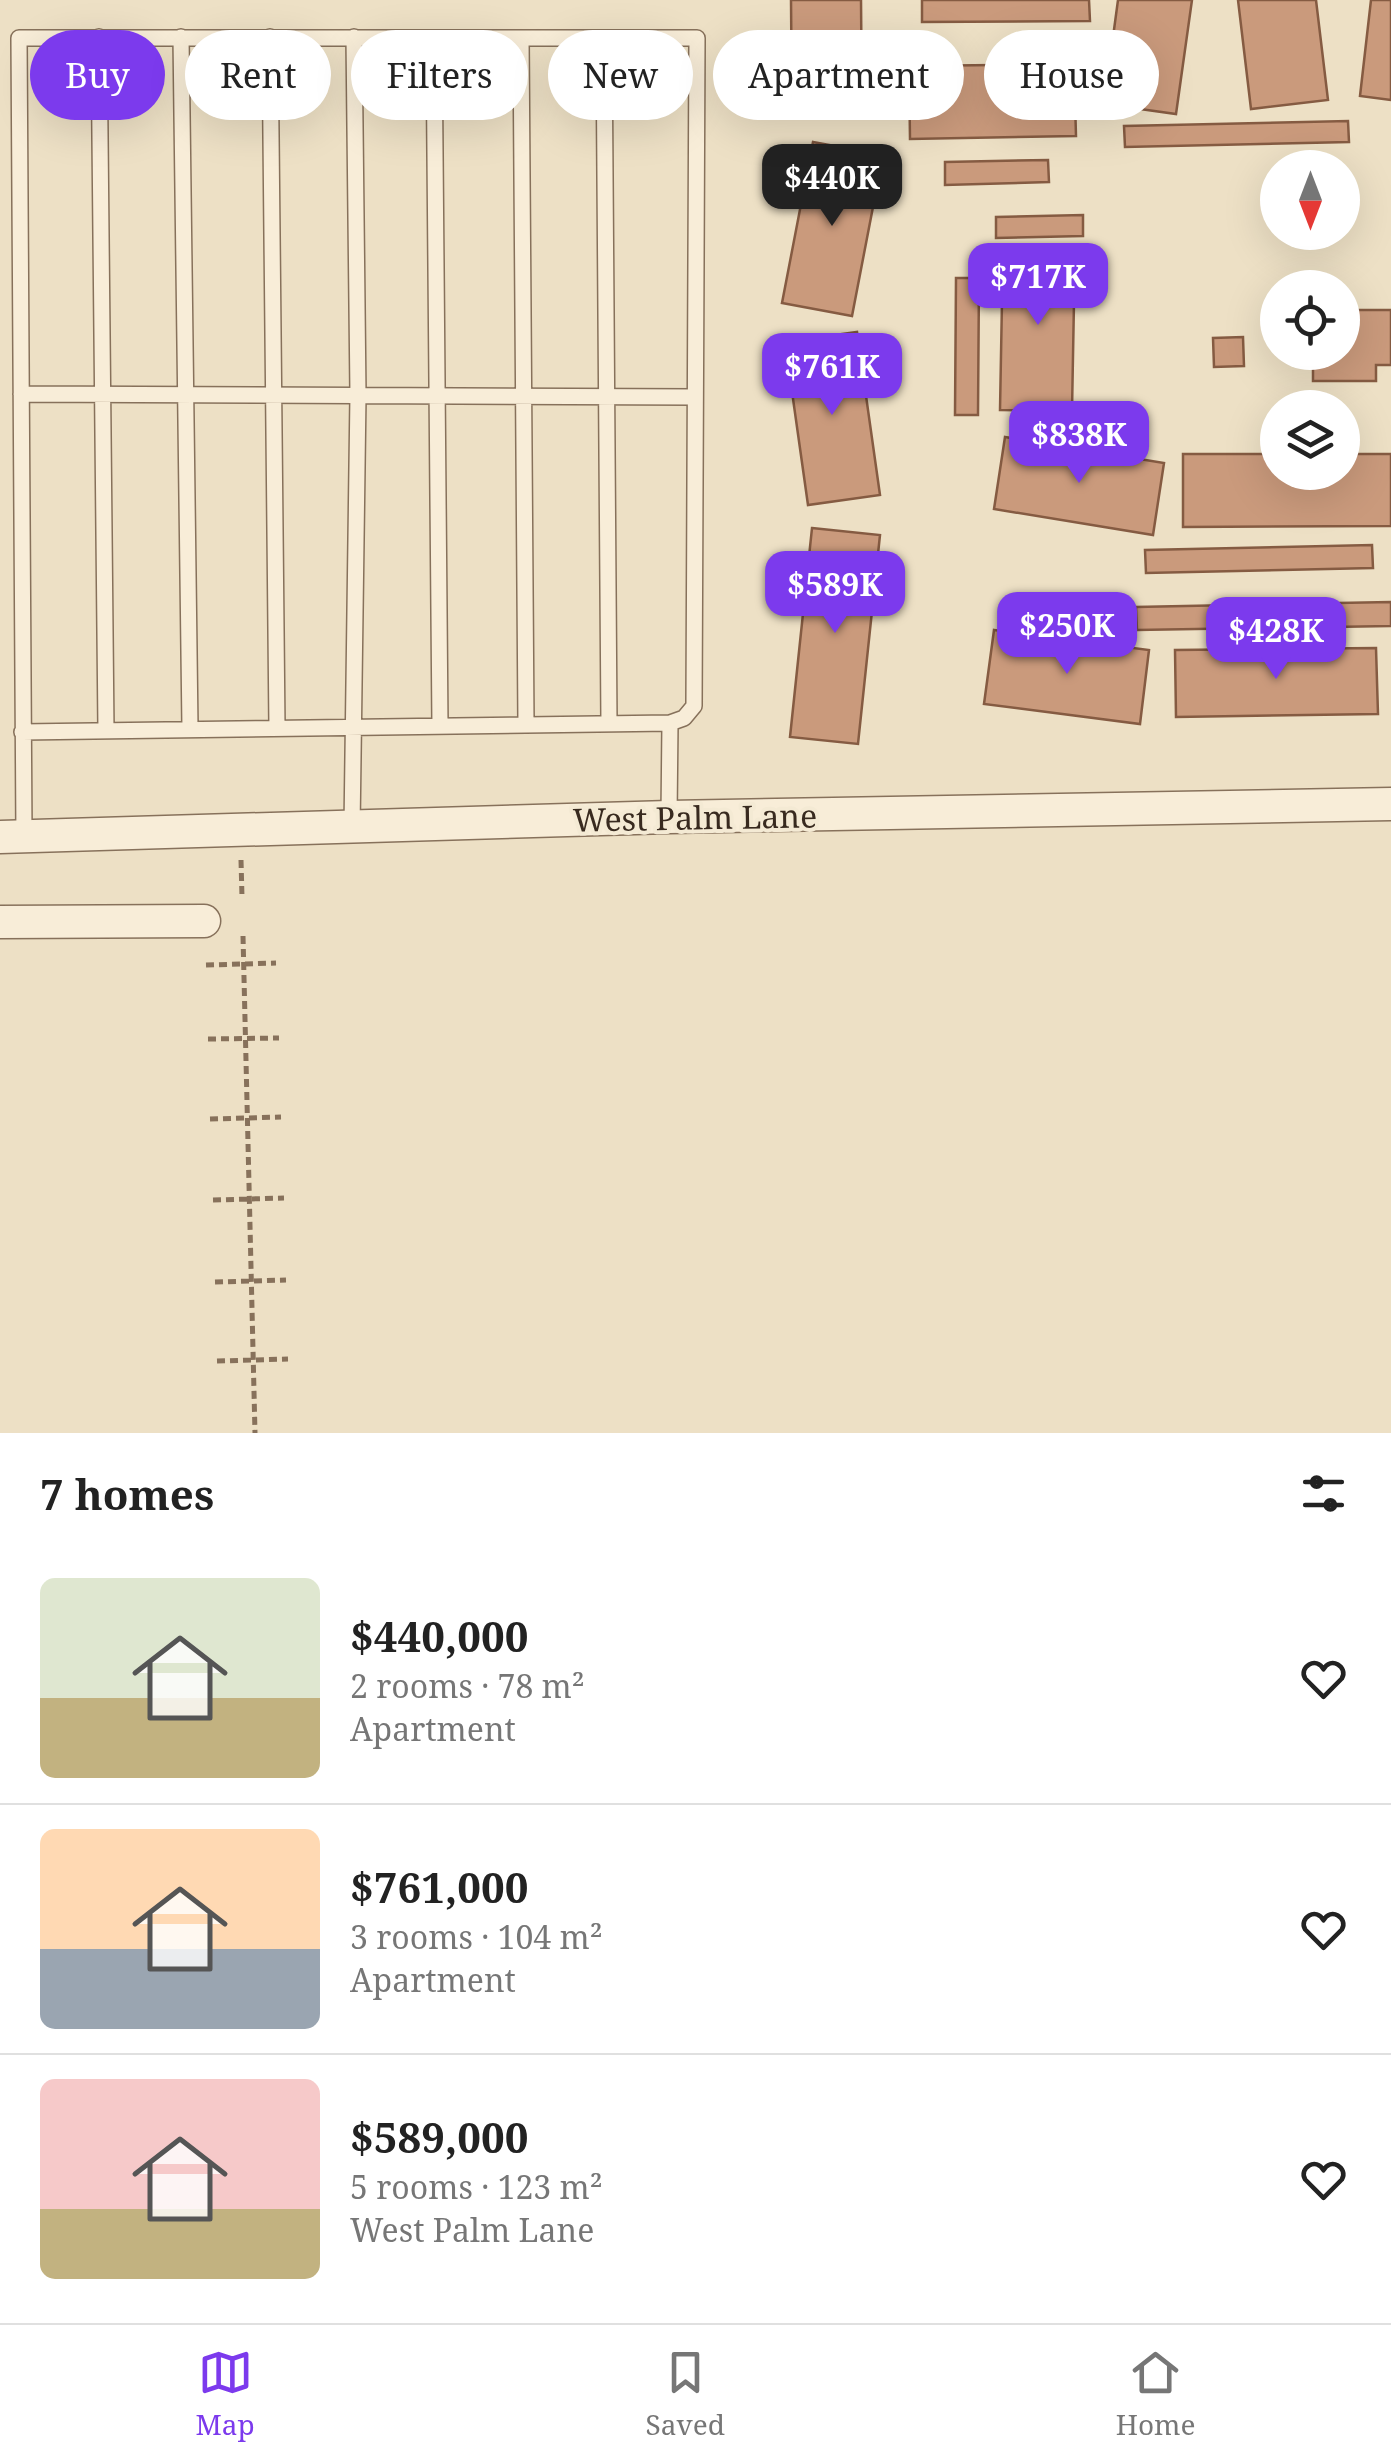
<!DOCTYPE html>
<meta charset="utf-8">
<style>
body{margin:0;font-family:"Noto Serif",serif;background:#f2f2f2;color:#222;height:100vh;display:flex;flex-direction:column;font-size:38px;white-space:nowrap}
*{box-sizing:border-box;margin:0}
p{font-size:32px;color:#767676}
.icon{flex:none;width:55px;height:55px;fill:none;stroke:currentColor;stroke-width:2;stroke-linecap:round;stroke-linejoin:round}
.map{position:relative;height:1433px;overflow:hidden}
.panel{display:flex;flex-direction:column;background:#fff;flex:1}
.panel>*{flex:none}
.top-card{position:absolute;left:30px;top:30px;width:1332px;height:90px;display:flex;gap:20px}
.needle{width:65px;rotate:180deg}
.controls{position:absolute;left:1260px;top:150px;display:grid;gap:20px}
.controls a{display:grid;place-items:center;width:100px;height:100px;border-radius:50%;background:#fff;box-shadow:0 10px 40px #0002;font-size:50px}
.price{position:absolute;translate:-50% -85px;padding:0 22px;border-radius:20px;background:#7c3aed;color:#fff;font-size:32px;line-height:65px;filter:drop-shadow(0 2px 5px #0008)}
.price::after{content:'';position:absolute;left:50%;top:60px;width:30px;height:22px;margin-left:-15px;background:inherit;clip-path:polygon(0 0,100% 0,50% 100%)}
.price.on{background:#222;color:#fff}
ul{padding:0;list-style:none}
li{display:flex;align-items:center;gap:30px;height:250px;padding:0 40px}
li+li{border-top:2px solid #e0e0e0}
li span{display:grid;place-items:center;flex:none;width:280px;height:200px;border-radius:15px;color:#555}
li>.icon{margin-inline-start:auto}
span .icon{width:120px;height:120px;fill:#fffc;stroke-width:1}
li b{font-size:42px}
h2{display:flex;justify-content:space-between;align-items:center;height:120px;padding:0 40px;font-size:42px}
.chip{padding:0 35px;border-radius:45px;background:#fff;box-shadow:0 10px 40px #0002;font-size:35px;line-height:90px}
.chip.on{background:#7c3aed;color:#fff}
.menu{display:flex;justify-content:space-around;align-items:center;height:140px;border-top:2px solid #e0e0e0;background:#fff;font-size:28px;color:#767676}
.menu a{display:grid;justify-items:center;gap:5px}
.menu .on{color:#7c3aed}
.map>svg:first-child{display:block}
</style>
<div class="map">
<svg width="1391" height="1433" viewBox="0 0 1391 1433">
<rect width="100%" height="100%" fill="#ede0c5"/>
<path fill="#ca9a7c" stroke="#855b42" stroke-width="2.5" d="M 791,0 L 861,0 L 862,116 L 792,117 Z
M 922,0 L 1089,0 L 1090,21 L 922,22 Z
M 1118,0 L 1192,0 L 1176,114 L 1104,104 Z
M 1238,0 L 1316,0 L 1328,100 L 1251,109 Z
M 1371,0 L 1391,0 L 1391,100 L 1360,96 Z
M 1074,64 L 1076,136 L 910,139 L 909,66 Z
M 1348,121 L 1349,142 L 1125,147 L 1124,126 Z
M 813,142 L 883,155 L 852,316 L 782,303 Z
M 1048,160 L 1049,182 L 945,185 L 945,162 Z
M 1083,215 L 1083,236 L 996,238 L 996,217 Z
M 1003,246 L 1075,247 L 1072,411 L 1000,410 Z
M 956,278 L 979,278 L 978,415 L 955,415 Z
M 1342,310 L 1391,310 L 1391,365 L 1376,365 L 1376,381 L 1313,381 L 1313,352 L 1342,352 Z
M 857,332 L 880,495 L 808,505 L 785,342 Z
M 1243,337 L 1244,366 L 1214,367 L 1213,338 Z
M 1005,437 L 1164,463 L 1153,535 L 994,509 Z
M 1183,454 L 1278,454 L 1278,472 L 1342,472 L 1342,454 L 1391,454 L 1391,526 L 1183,527 Z
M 812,528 L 880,535 L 858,744 L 790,737 Z
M 1372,545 L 1373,568 L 1146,573 L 1145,550 Z
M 1391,602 L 1391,626 L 1137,630 L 1136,607 Z
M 994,630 L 1149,650 L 1140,724 L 984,704 Z
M 1376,648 L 1378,714 L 1176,717 L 1175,650 Z"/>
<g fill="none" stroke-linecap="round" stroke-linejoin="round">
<defs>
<path id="lane" d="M 99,37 L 106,731
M 181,37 L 190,728
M 270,37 L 277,728
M 434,38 L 440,726
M 521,38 L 526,725
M 604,38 L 609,724
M 21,394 L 695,397
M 22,732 L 670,723
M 352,828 L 358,395 L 354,37
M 24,836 L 19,38 L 697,38 L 694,706 L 684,718 L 670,723 L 669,817"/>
<path id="street" d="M 0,837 L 669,817 L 1391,804
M 0,922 L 204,921"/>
</defs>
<use href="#lane" stroke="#87715b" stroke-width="18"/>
<use href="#street" stroke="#87715b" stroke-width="35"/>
<path stroke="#87715b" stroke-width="5" stroke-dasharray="8 5" stroke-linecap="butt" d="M 241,860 L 242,897
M 243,936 L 255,1433
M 206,965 L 276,963
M 208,1039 L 279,1038
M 210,1119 L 281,1117
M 213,1200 L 284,1198
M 215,1282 L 286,1280
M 217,1361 L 288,1359"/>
<use href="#lane" stroke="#f8edd8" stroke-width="15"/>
<use href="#street" stroke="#f8edd8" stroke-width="32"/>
</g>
<g text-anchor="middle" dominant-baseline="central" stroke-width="8" stroke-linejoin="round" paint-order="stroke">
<g font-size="32" fill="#382a1f" stroke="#f4ead4">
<text transform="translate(695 817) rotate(-1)">West Palm Lane</text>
</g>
</g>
</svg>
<div class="controls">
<a><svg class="needle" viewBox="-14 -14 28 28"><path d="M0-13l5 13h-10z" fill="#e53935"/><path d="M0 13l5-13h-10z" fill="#767676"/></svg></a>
<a><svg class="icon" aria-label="locate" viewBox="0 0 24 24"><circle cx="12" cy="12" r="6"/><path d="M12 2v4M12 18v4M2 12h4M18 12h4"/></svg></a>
<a><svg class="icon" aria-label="layers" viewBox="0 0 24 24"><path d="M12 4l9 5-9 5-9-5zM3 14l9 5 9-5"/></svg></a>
</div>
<b class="price on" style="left:832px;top:229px">$440K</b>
<b class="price" style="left:1038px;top:328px">$717K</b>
<b class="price" style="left:832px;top:418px">$761K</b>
<b class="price" style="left:1079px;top:486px">$838K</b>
<b class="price" style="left:835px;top:636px">$589K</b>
<b class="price" style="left:1067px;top:677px">$250K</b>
<b class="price" style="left:1276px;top:682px">$428K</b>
<div class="top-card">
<a class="chip on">Buy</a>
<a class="chip">Rent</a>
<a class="chip">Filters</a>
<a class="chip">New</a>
<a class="chip">Apartment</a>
<a class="chip">House</a>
</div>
</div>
<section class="panel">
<h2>7 homes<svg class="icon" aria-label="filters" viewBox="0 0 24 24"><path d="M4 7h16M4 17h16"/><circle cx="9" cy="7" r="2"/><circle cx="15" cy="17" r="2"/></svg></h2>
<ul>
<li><span style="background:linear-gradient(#dfe7d0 60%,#c2b280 0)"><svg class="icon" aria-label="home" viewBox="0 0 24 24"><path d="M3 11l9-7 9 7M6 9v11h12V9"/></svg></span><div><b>$440,000</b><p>2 rooms · 78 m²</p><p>Apartment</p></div><svg class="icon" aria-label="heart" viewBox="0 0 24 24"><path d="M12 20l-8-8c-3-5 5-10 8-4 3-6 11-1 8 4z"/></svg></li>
<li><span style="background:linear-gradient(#ffd9b3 60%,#9aa5b1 0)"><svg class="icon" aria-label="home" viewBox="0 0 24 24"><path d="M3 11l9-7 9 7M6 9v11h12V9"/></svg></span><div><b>$761,000</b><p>3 rooms · 104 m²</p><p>Apartment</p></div><svg class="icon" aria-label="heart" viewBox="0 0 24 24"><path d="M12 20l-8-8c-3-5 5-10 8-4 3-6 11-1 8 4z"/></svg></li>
<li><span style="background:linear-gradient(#f6c9c9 65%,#c2b280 0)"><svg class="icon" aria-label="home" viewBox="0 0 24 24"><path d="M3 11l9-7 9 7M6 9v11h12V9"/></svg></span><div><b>$589,000</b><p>5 rooms · 123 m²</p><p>West Palm Lane</p></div><svg class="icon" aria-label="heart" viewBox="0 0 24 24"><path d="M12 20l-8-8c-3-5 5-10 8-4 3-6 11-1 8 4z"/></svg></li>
</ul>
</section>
<nav class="menu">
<a class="on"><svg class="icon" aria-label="map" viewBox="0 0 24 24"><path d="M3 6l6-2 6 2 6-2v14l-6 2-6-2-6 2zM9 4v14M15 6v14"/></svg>Map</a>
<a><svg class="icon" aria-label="saved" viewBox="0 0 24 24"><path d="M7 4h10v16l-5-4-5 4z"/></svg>Saved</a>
<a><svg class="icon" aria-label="home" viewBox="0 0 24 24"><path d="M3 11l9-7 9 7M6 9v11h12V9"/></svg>Home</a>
</nav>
